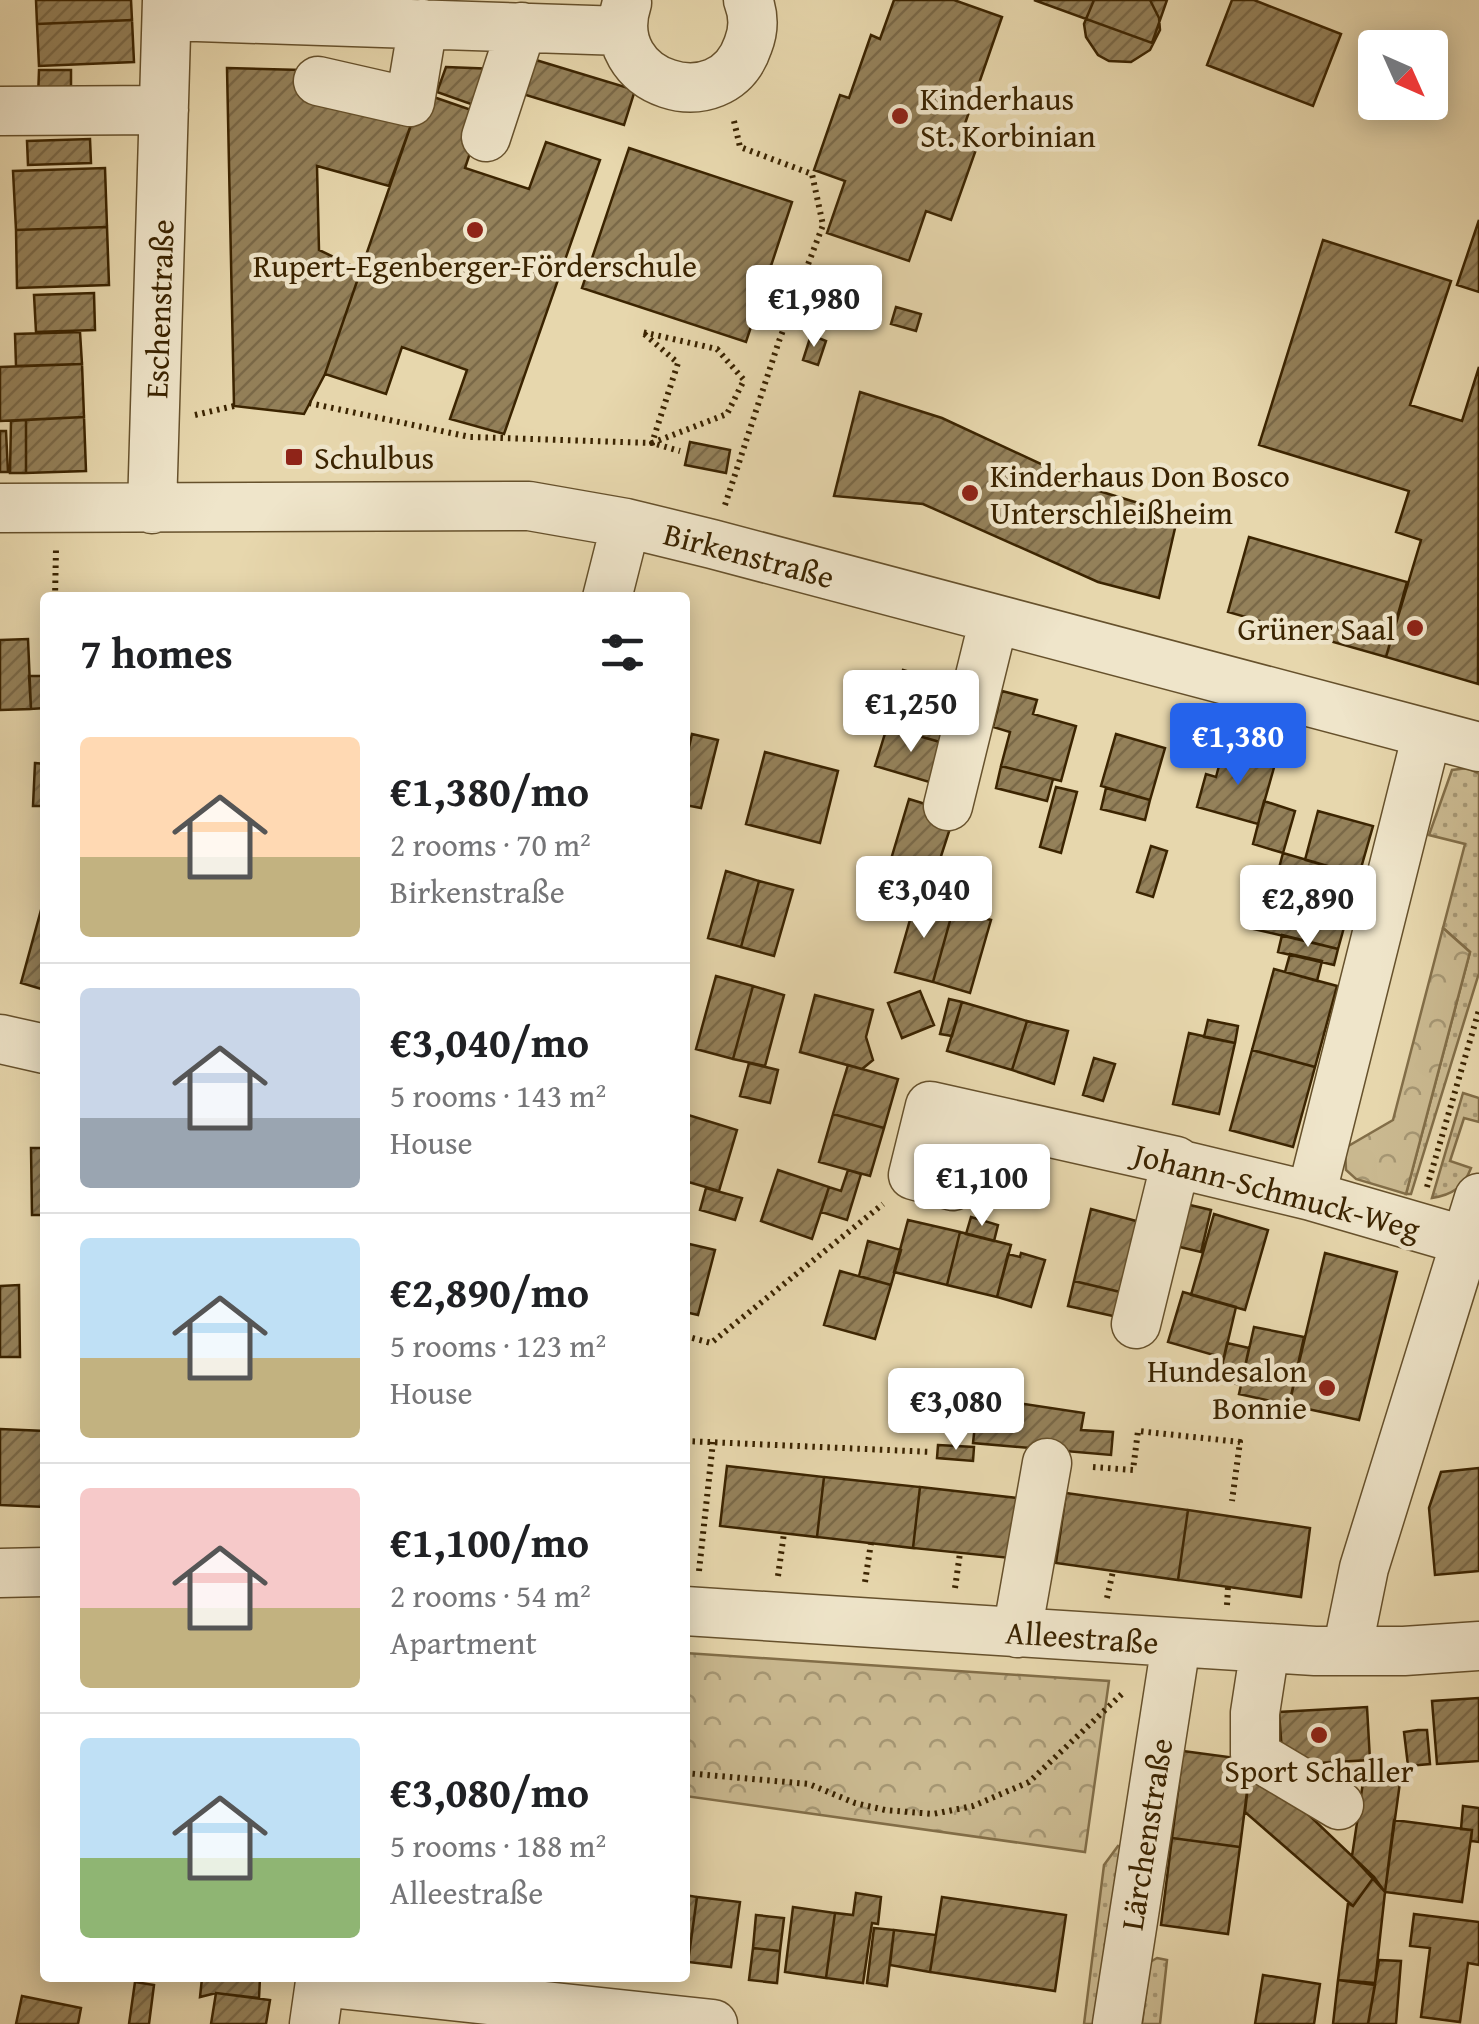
<!DOCTYPE html>
<meta charset="utf-8">
<style>
body{margin:0;font-family:"Gentium Book Plus",serif;background:#f6f6f6;color:#202124;height:100vh;display:flex;flex-direction:column;font-size:38px;white-space:nowrap}
*{box-sizing:border-box;margin:0}
p{font-size:32px;color:#757577}
.icon{flex:none;width:55px;height:55px;fill:none;stroke:currentColor;stroke-width:2;stroke-linecap:round;stroke-linejoin:round}
.map{position:relative;flex:1;overflow:hidden}
.details{position:absolute;left:40px;top:592px;width:650px;height:1390px;display:flex;flex-direction:column;background:#fff;border-radius:10px;box-shadow:0 5px 25px #0003}
.details>*{flex:none}
.needle{width:65px;rotate:135deg}
.tools{position:absolute;left:1358px;top:30px;display:grid;gap:20px}
.tools a{display:grid;place-items:center;width:90px;height:90px;border-radius:10px;background:#fff;box-shadow:0 5px 25px #0003;font-size:50px}
.price{position:absolute;translate:-50% -85px;padding:0 22px;border-radius:10px;background:#fff;color:#222;font-size:32px;line-height:65px;filter:drop-shadow(0 2px 5px #0008)}
.price::after{content:'';position:absolute;left:50%;top:60px;width:30px;height:22px;margin-left:-15px;background:inherit;clip-path:polygon(0 0,100% 0,50% 100%)}
.price.on{background:#2563eb;color:#fff}
ul{padding:0;list-style:none}
li{display:flex;align-items:center;gap:30px;height:250px;padding:0 40px}
li+li{border-top:2px solid #e0e0e0}
li span{display:grid;place-items:center;flex:none;width:280px;height:200px;border-radius:10px;color:#555}
li>.icon{margin-inline-start:auto}
span .icon{width:120px;height:120px;fill:#fffc;stroke-width:1}
li b{font-size:42px}
h2{display:flex;justify-content:space-between;align-items:center;height:120px;padding:0 40px;font-size:42px}
.map>svg:first-child{display:block}
</style>
<div class="map">
<svg width="1479" height="2024" viewBox="0 0 1479 2024">
<defs>
<pattern id="grass-dots" width="8" height="8" patternUnits="userSpaceOnUse" patternTransform="scale(2.5)"><rect width="8" height="8" fill="#cab990"/><path d="M2 2h.1M6 6h.1" fill="none" stroke="#a59673" stroke-width="1.8" stroke-linecap="round"/></pattern>
<pattern id="forest-crowns" width="20" height="18" patternUnits="userSpaceOnUse" patternTransform="scale(2.5)"><rect width="20" height="18" fill="#cab990"/><path d="M2 6a3 3 0 1 1 6 0M12 15a3 3 0 1 1 6 0" fill="none" stroke="#a59673"/></pattern>
<pattern id="building-hatch" width="6" height="6" patternUnits="userSpaceOnUse" patternTransform="scale(2.5)"><rect width="6" height="6" fill="#94815a"/><path d="M-1 1l2-2M0 6l6-6M5 7l2-2" fill="none" stroke="#7a6948"/></pattern>
</defs>
<rect width="100%" height="100%" fill="#e7d7ad"/>
<filter id="stains"><feTurbulence type="fractalNoise" baseFrequency=".002" numOctaves="4"/><feColorMatrix values="0 0 0 0 .2 0 0 0 0 .09 0 0 0 0 .02 0 0 0 .5 -.17"/></filter>
<radialGradient id="worn" r=".72"><stop offset=".6" stop-color="#630" stop-opacity="0"/><stop offset="1" stop-color="#630" stop-opacity=".3"/></radialGradient>
<path fill="url(#grass-dots)" stroke="#826e48" stroke-width="2.5" d="M 1468,768 L 1479,774 L 1479,973 L 1411,1194 L 1406,1194 L 1470,952 L 1443,928 L 1465,844 L 1429,835 L 1452,770 Z
M 1463,1093 L 1479,1098 L 1479,1122 L 1464,1118 L 1450,1161 L 1471,1168 C 1464,1187 1452,1195 1432,1198 Z
M 1118,1846 L 1129,1849 L 1102,2024 L 1084,2024 L 1104,1865 Z
M 1157,1958 L 1167,1960 L 1160,2024 L 1142,2024 L 1150,1962 Z"/>
<path fill="url(#forest-crowns)" stroke="#826e48" stroke-width="2.5" d="M 1443,928 L 1470,952 L 1406,1194 L 1356,1179 L 1346,1170 L 1345,1148 L 1393,1120 Z
M 685,1653 L 1109,1681 L 1085,1852 L 685,1796 Z"/>
<path fill="url(#building-hatch)" stroke="#3b2401" stroke-width="2.5" d="M 36,0 L 131,0 L 132,20 L 37,24 Z
M 894,0 L 954,0 L 1002,17 L 961,135 L 979,141 L 951,220 L 926,211 L 909,261 L 827,233 L 845,181 L 814,170 L 840,95 L 849,98 L 871,35 L 880,39 Z
M 1034,0 L 1167,0 L 1152,43 Z
M 1094,0 L 1150,0 L 1159,18 L 1160,30 L 1150,50 L 1131,62 L 1109,61 L 1098,55 L 1086,37 L 1084,24 Z
M 1232,0 L 1254,0 L 1341,34 L 1313,106 L 1207,65 Z
M 132,20 L 134,62 L 39,66 L 37,24 Z
M 526,57 L 635,90 L 624,125 L 516,92 Z
M 446,67 L 496,69 L 482,108 L 437,92 Z
M 227,68 L 302,70 L 412,122 L 389,186 L 317,166 L 319,250 L 361,270 L 325,374 L 304,414 L 234,406 Z
M 39,70 L 71,70 L 71,98 L 38,98 Z
M 422,93 L 483,114 L 465,168 L 529,189 L 546,142 L 600,160 L 504,434 L 450,419 L 467,370 L 402,347 L 386,394 L 325,374 Z
M 90,139 L 91,163 L 28,165 L 27,141 Z
M 629,148 L 792,202 L 746,342 L 582,288 Z
M 105,168 L 107,227 L 16,230 L 13,171 Z
M 1479,220 L 1479,292 L 1457,285 Z
M 107,227 L 109,285 L 17,288 L 16,230 Z
M 1323,240 L 1451,281 L 1410,405 L 1462,421 L 1479,367 L 1478,684 L 1386,657 L 1421,540 L 1396,532 L 1409,491 L 1259,445 Z
M 94,293 L 95,330 L 36,332 L 34,295 Z
M 896,307 L 921,314 L 916,331 L 891,324 Z
M 80,332 L 82,364 L 16,366 L 15,334 Z
M 811,335 L 826,341 L 818,365 L 803,360 Z
M 82,364 L 84,417 L 0,421 L 0,367 Z
M 860,392 L 942,418 L 1099,491 L 1178,515 L 1159,598 L 1098,582 L 923,504 L 834,496 Z
M 84,417 L 86,471 L 26,473 L 26,420 Z
M 26,420 L 26,473 L 10,473 L 11,421 Z
M 0,431 L 6,431 L 8,472 L 0,472 Z
M 690,442 L 730,450 L 726,473 L 685,465 Z
M 1249,537 L 1407,582 L 1386,657 L 1228,612 Z
M 28,639 L 31,709 L 0,710 L 0,640 Z
M 903,670 L 964,688 L 947,744 L 887,727 Z
M 29,676 L 45,676 L 45,708 L 31,709 Z
M 1002,691 L 1037,700 L 1033,714 L 1076,726 L 1061,781 L 1001,766 L 1010,732 L 993,727 Z
M 887,727 L 947,744 L 936,784 L 875,766 Z
M 692,734 L 718,740 L 701,808 L 685,805 L 685,751 L 688,752 Z
M 1116,734 L 1165,748 L 1150,800 L 1101,786 Z
M 1223,751 L 1275,764 L 1258,824 L 1197,807 L 1206,774 L 1216,777 Z
M 765,752 L 838,771 L 820,843 L 746,824 Z
M 35,763 L 45,764 L 45,806 L 33,806 Z
M 1001,766 L 1053,779 L 1047,801 L 996,788 Z
M 1056,787 L 1077,792 L 1061,853 L 1040,847 Z
M 1106,788 L 1150,800 L 1145,820 L 1101,809 Z
M 909,799 L 955,813 L 933,881 L 889,866 Z
M 1264,801 L 1295,811 L 1283,853 L 1253,844 Z
M 1318,811 L 1373,826 L 1359,875 L 1305,860 Z
M 1151,846 L 1167,851 L 1153,897 L 1137,892 Z
M 1283,853 L 1359,875 L 1348,913 L 1295,898 L 1302,875 L 1279,868 Z
M 726,871 L 759,881 L 741,947 L 708,938 Z
M 759,881 L 793,890 L 774,956 L 741,947 Z
M 1267,891 L 1348,913 L 1338,949 L 1254,929 Z
M 916,899 L 953,910 L 933,982 L 895,972 Z
M 41,910 L 45,911 L 45,990 L 21,983 Z
M 953,910 L 991,920 L 970,993 L 933,982 Z
M 1282,935 L 1338,949 L 1334,965 L 1278,952 Z
M 1290,954 L 1322,961 L 1317,981 L 1285,972 Z
M 1274,969 L 1337,986 L 1315,1067 L 1252,1050 Z
M 716,976 L 753,986 L 733,1059 L 696,1049 Z
M 753,986 L 784,995 L 765,1066 L 733,1059 Z
M 920,991 L 934,1025 L 902,1038 L 888,1003 Z
M 815,995 L 873,1010 L 866,1037 L 873,1060 L 862,1069 L 800,1052 Z
M 949,999 L 962,1002 L 952,1036 L 940,1034 Z
M 962,1002 L 1027,1021 L 1012,1070 L 947,1051 Z
M 1208,1020 L 1238,1026 L 1235,1043 L 1204,1037 Z
M 1027,1021 L 1068,1031 L 1054,1084 L 1012,1070 Z
M 1189,1033 L 1235,1043 L 1219,1114 L 1173,1104 Z
M 1252,1050 L 1315,1067 L 1293,1147 L 1230,1130 Z
M 1094,1058 L 1115,1064 L 1103,1101 L 1083,1095 Z
M 749,1063 L 778,1070 L 770,1103 L 740,1096 Z
M 848,1065 L 898,1079 L 884,1128 L 833,1114 Z
M 685,1114 L 737,1130 L 719,1191 L 685,1181 Z
M 833,1114 L 884,1128 L 870,1176 L 819,1162 Z
M 31,1148 L 45,1148 L 45,1215 L 32,1215 Z
M 778,1170 L 829,1187 L 812,1239 L 761,1221 Z
M 848,1170 L 861,1174 L 847,1220 L 821,1212 L 829,1187 L 841,1191 Z
M 706,1188 L 742,1198 L 735,1220 L 700,1210 Z
M 1173,1201 L 1211,1210 L 1201,1252 L 1163,1243 Z
M 1091,1209 L 1155,1226 L 1137,1296 L 1074,1281 Z
M 1214,1214 L 1268,1230 L 1245,1310 L 1191,1295 Z
M 971,1217 L 998,1225 L 994,1241 L 966,1234 Z
M 908,1220 L 960,1232 L 947,1285 L 894,1272 Z
M 960,1232 L 1011,1245 L 997,1297 L 947,1285 Z
M 868,1241 L 901,1250 L 891,1285 L 859,1276 Z
M 685,1243 L 715,1250 L 698,1315 L 685,1312 Z
M 1021,1253 L 1045,1260 L 1031,1307 L 997,1297 L 1008,1254 L 1020,1257 Z
M 1325,1253 L 1397,1272 L 1359,1420 L 1289,1405 Z
M 840,1271 L 891,1285 L 875,1339 L 824,1325 Z
M 1074,1281 L 1137,1296 L 1131,1320 L 1068,1306 Z
M 19,1285 L 20,1357 L 0,1357 L 0,1286 Z
M 1183,1292 L 1236,1307 L 1224,1358 L 1168,1342 Z
M 1254,1327 L 1304,1337 L 1289,1405 L 1239,1394 Z
M 1227,1343 L 1249,1348 L 1241,1385 L 1219,1380 Z
M 978,1397 L 1084,1413 L 1081,1430 L 1113,1432 L 1111,1455 L 973,1443 Z
M 0,1429 L 45,1431 L 45,1507 L 0,1505 Z
M 938,1445 L 974,1447 L 973,1461 L 937,1458 Z
M 727,1466 L 824,1477 L 817,1537 L 720,1526 Z
M 1479,1468 L 1479,1571 L 1435,1575 L 1429,1508 L 1441,1472 Z
M 824,1477 L 920,1487 L 913,1548 L 817,1537 Z
M 920,1487 L 1017,1498 L 1010,1558 L 913,1548 Z
M 1066,1493 L 1188,1510 L 1178,1580 L 1056,1563 Z
M 1188,1510 L 1310,1528 L 1301,1597 L 1178,1580 Z
M 1479,1698 L 1479,1761 L 1437,1764 L 1432,1701 Z
M 1367,1707 L 1370,1760 L 1283,1765 L 1279,1712 Z
M 1418,1730 L 1427,1730 L 1430,1764 L 1408,1766 L 1404,1732 Z
M 1183,1751 L 1251,1760 L 1240,1847 L 1172,1838 Z
M 1251,1760 L 1374,1877 L 1353,1906 L 1245,1812 Z
M 1365,1769 L 1401,1775 L 1385,1892 L 1352,1856 Z
M 1463,1806 L 1479,1808 L 1479,1842 L 1471,1841 L 1472,1830 L 1461,1829 Z
M 1394,1820 L 1472,1830 L 1462,1902 L 1385,1892 Z
M 1172,1838 L 1240,1847 L 1228,1934 L 1161,1925 Z
M 1374,1877 L 1385,1892 L 1375,1983 L 1338,1980 L 1348,1903 L 1353,1906 Z
M 856,1893 L 881,1897 L 878,1924 L 872,1923 L 863,1983 L 826,1978 L 835,1913 L 853,1915 Z
M 685,1895 L 697,1897 L 688,1962 L 685,1962 Z
M 697,1897 L 740,1902 L 731,1967 L 688,1962 Z
M 942,1897 L 1066,1915 L 1055,1991 L 930,1972 Z
M 793,1907 L 835,1913 L 826,1978 L 785,1972 Z
M 1414,1914 L 1479,1922 L 1479,1965 L 1468,1963 L 1460,2022 L 1421,2017 L 1430,1948 L 1410,1946 Z
M 756,1915 L 784,1918 L 780,1951 L 753,1948 Z
M 874,1928 L 894,1930 L 887,1986 L 867,1983 Z
M 894,1930 L 936,1935 L 930,1972 L 890,1965 Z
M 753,1948 L 780,1951 L 777,1983 L 749,1980 Z
M 1379,1960 L 1401,1961 L 1396,2024 L 1368,2024 Z
M 1263,1975 L 1320,1984 L 1314,2024 L 1255,2024 Z
M 202,1978 L 260,1978 L 259,1998 L 216,1993 L 200,1997 Z
M 1338,1980 L 1375,1985 L 1368,2024 L 1333,2024 Z
M 135,1982 L 154,1985 L 149,2024 L 129,2024 Z
M 216,1993 L 270,2000 L 266,2024 L 211,2024 Z
M 22,1996 L 81,2008 L 78,2024 L 16,2024 Z"/>
<g fill="none" stroke-linecap="round" stroke-linejoin="round">
<defs>
<path id="minor" d="M 627,3 C 600,84 722,123 748,45 C 754,30 754,15 748,0
M 168,16 L 623,31
M 318,81 L 410,102 L 423,24
M 0,111 L 164,110
M 486,137 L 522,27
M 0,508 L 529,506 L 626,523 L 712,544 L 1479,747
M 152,509 L 167,0
M 607,598 L 626,523
M 948,806 L 994,619
M 0,1039 L 45,1049
M 972,1116 L 953,1186 L 913,1175 L 930,1106 L 1176,1161 L 1182,1165 L 1311,1196 L 1466,1241
M 1311,1196 L 1427,734
M 1136,1324 L 1176,1161
M 0,1573 L 45,1572
M 685,1611 L 1315,1651 L 1404,1651 L 1479,1646
M 1017,1633 L 1047,1463
M 1265,1648 L 1255,1713 L 1255,1755 L 1339,1805
M 1347,1651 L 1364,1568 L 1479,1198
M 314,2024 L 320,1982 L 713,2024
M 1117,2024 L 1176,1644"/>
</defs>
<use href="#minor" stroke="#66512c" stroke-width="51"/>
<path stroke="#3b2401" stroke-width="6" stroke-dasharray="2.5 5" stroke-linecap="butt" d="M 309,403 L 470,437 L 652,443 L 678,363 L 642,332 L 717,349 L 744,380 L 727,414 L 652,443 L 680,451
M 195,415 L 234,406
M 725,505 L 779,341 L 823,225 L 812,174 L 740,147 L 734,121
M 55,598 L 56,549
M 1427,1187 L 1479,1010
M 685,1336 L 711,1343 L 883,1204
M 685,1441 L 932,1452
M 1093,1467 L 1133,1470 L 1138,1431 L 1240,1442 L 1232,1501
M 699,1571 L 713,1442
M 778,1576 L 784,1533
M 865,1582 L 871,1543
M 955,1588 L 960,1553
M 1107,1598 L 1113,1571
M 1227,1605 L 1228,1587
M 685,1773 L 809,1784 L 855,1803 L 885,1810 L 933,1814 L 973,1806 L 1029,1782 L 1124,1692"/>
<use href="#minor" stroke="#efe5ca" stroke-width="48"/>
</g>
<g fill="#8f2418" stroke="#efe5ca" stroke-width="4">
<circle cx="900" cy="116" r="10"/>
<circle cx="475" cy="230" r="10"/>
<rect x="284" y="447" width="20" height="20" rx="5"/>
<circle cx="970" cy="493" r="10"/>
<circle cx="1415" cy="628" r="10"/>
<circle cx="1327" cy="1388" r="10"/>
<circle cx="1319" cy="1735" r="10"/>
</g>
<g text-anchor="middle" dominant-baseline="central" stroke-width="9" stroke-linejoin="round" paint-order="stroke">
<g font-size="32" fill="#3b2401" stroke="#efe5ca" text-anchor="start">
<text x="920" y="98">Kinderhaus<tspan x="920" dy="37">St. Korbinian</tspan></text>
<text x="475" y="265" text-anchor="middle">Rupert-Egenberger-Förderschule</text>
<text x="314" y="457">Schulbus</text>
<text x="990" y="475">Kinderhaus Don Bosco<tspan x="990" dy="37">Unterschleißheim</tspan></text>
<text x="1395" y="628" text-anchor="end">Grüner Saal</text>
<text x="1307" y="1370" text-anchor="end">Hundesalon<tspan x="1307" dy="37">Bonnie</tspan></text>
<text x="1319" y="1770" text-anchor="middle">Sport Schaller</text>
</g>
<g font-size="32" fill="#3b2401" stroke="#efe5ca">
<text transform="translate(159 309) rotate(-88)">Eschenstraße</text>
<text transform="translate(749 555) rotate(15)">Birkenstraße</text>
<text transform="translate(1277 1191) rotate(15)">Johann-Schmuck-Weg</text>
<text transform="translate(1082 1637) rotate(4)">Alleestraße</text>
<text transform="translate(1146 1834) rotate(-81)">Lärchenstraße</text>
</g>
</g>
<rect width="100%" height="100%" filter="url(#stains)"/>
<rect width="100%" height="100%" fill="url(#worn)"/>
</svg>
<div class="tools">
<a><svg class="needle" viewBox="-14 -14 28 28"><path d="M0-13l5 13h-10z" fill="#e53935"/><path d="M0 13l5-13h-10z" fill="#757577"/></svg></a>
</div>
<b class="price" style="left:814px;top:350px">€1,980</b>
<b class="price" style="left:911px;top:755px">€1,250</b>
<b class="price on" style="left:1238px;top:788px">€1,380</b>
<b class="price" style="left:924px;top:941px">€3,040</b>
<b class="price" style="left:1308px;top:950px">€2,890</b>
<b class="price" style="left:982px;top:1229px">€1,100</b>
<b class="price" style="left:956px;top:1453px">€3,080</b>
<section class="details">
<h2>7 homes<svg class="icon" aria-label="filters" viewBox="0 0 24 24"><path d="M4 7h16M4 17h16"/><circle cx="9" cy="7" r="2"/><circle cx="15" cy="17" r="2"/></svg></h2>
<ul>
<li><span style="background:linear-gradient(#ffd9b3 60%,#c2b280 0)"><svg class="icon" aria-label="home" viewBox="0 0 24 24"><path d="M3 11l9-7 9 7M6 9v11h12V9"/></svg></span><div><b>€1,380/mo</b><p>2 rooms · 70 m²</p><p>Birkenstraße</p></div></li>
<li><span style="background:linear-gradient(#c9d6e8 65%,#9aa5b1 0)"><svg class="icon" aria-label="home" viewBox="0 0 24 24"><path d="M3 11l9-7 9 7M6 9v11h12V9"/></svg></span><div><b>€3,040/mo</b><p>5 rooms · 143 m²</p><p>House</p></div></li>
<li><span style="background:linear-gradient(#bfe0f5 60%,#c2b280 0)"><svg class="icon" aria-label="home" viewBox="0 0 24 24"><path d="M3 11l9-7 9 7M6 9v11h12V9"/></svg></span><div><b>€2,890/mo</b><p>5 rooms · 123 m²</p><p>House</p></div></li>
<li><span style="background:linear-gradient(#f6c9c9 60%,#c2b280 0)"><svg class="icon" aria-label="home" viewBox="0 0 24 24"><path d="M3 11l9-7 9 7M6 9v11h12V9"/></svg></span><div><b>€1,100/mo</b><p>2 rooms · 54 m²</p><p>Apartment</p></div></li>
<li><span style="background:linear-gradient(#bfe0f5 60%,#8fb573 0)"><svg class="icon" aria-label="home" viewBox="0 0 24 24"><path d="M3 11l9-7 9 7M6 9v11h12V9"/></svg></span><div><b>€3,080/mo</b><p>5 rooms · 188 m²</p><p>Alleestraße</p></div></li>
</ul>
</section>
</div>
